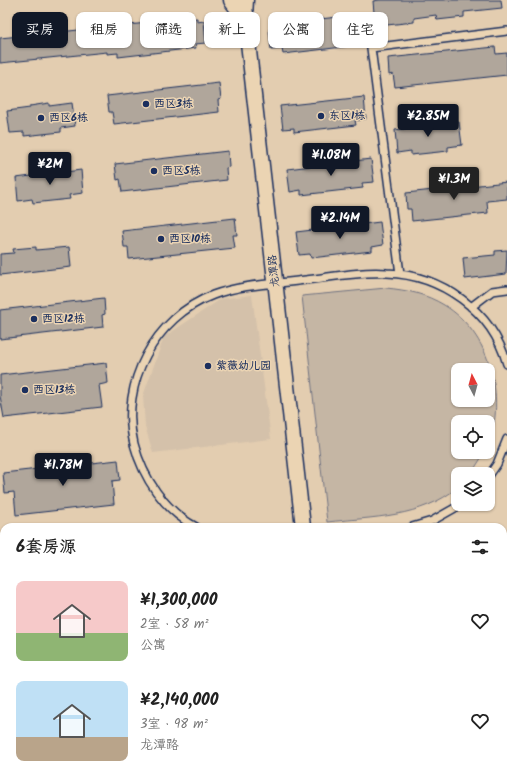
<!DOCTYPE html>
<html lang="zh">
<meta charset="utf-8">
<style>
body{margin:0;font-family:Kalam,"LXGW WenKai TC",sans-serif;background:#f2f2f2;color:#222;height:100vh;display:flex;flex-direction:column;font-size:15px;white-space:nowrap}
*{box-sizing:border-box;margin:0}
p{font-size:13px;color:#767676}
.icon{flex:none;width:22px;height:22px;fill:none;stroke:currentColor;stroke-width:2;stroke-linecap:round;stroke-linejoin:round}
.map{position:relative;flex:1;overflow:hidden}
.drawer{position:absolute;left:0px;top:523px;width:507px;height:256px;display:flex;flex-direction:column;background:#fff;border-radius:12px 12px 0 0;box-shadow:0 1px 3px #0004}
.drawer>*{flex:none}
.banner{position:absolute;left:12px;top:12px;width:483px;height:36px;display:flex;gap:8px}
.needle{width:26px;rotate:354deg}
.fabs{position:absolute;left:451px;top:363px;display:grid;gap:8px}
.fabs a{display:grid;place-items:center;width:44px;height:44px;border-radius:8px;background:#fff;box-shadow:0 1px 3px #0004;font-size:20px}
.price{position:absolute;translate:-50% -34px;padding:0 9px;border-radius:4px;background:#111827;color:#fff;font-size:13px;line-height:26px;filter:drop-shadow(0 1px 2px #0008)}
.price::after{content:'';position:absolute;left:50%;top:24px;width:12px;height:9px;margin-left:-6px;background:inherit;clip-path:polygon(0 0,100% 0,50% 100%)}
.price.current{background:#222;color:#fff}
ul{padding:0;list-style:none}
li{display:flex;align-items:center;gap:12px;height:100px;padding:0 16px}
li span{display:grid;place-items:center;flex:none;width:112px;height:80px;border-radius:8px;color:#555}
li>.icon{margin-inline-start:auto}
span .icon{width:48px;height:48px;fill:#fffc;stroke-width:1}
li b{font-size:17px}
h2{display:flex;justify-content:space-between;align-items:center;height:48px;padding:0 16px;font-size:17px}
.tag{padding:0 14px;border-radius:8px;background:#fff;box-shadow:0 1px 3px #0004;font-size:14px;line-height:36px}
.tag.current{background:#111827;color:#fff}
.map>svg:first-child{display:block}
</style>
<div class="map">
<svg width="507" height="779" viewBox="0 0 507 779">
<rect width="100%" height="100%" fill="#e3cdb0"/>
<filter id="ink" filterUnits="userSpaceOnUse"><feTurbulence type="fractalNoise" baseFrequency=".025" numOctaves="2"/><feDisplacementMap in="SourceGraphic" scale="8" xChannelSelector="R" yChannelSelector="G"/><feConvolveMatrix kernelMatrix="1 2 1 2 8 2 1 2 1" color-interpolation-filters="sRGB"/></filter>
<g filter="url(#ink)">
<path fill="#d4c1aa" d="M 252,295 L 271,439 L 153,453 L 145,426 L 143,396 L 164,337 L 221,299 Z
M 87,775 L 300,775 L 300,779 L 54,779 Z"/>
<path fill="#c5b6a4" stroke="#707281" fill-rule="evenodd" d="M 386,288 C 407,290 426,294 444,305 C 490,333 507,397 488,446 L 488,422 L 458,422 L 458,452 L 485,452 L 471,474 L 458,474 L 458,487 C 422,518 372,517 327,522 L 302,296 ZM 458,370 L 488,370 L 488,400 L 458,400 Z"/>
<path fill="#b0a69b" stroke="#1b2f5e" d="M 380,0 L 501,0 L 502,8 L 464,12 L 464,17 L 437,20 L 436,15 L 414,18 L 414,22 L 369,27 L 371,39 L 360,40 L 360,45 L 283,54 L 282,49 L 271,50 L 269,29 L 275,28 L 275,24 L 374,13 L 373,1 Z
M 197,18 L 197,22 L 204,21 L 206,43 L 195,44 L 196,48 L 118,57 L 118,53 L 107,54 L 107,52 L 0,63 L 0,38 Z
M 495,47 L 496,54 L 507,53 L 507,75 L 395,87 L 393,74 L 389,75 L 388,58 Z
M 219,83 L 221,99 L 218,100 L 219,112 L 114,124 L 112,112 L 109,112 L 107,96 Z
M 364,97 L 366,119 L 355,121 L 356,125 L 294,132 L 294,128 L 283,129 L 280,106 Z
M 49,103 L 49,106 L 72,103 L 75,126 L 61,128 L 61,132 L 24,136 L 24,132 L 10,133 L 7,111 L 30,108 L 30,106 Z
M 459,122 L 462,145 L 448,147 L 448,151 L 411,155 L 411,151 L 397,153 L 395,130 L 418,127 L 418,125 L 436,123 L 436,125 Z
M 228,151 L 229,167 L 226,168 L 227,180 L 122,192 L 120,179 L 117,180 L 115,164 Z
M 371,159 L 374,182 L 362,183 L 363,188 L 301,195 L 301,190 L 290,192 L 287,169 Z
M 81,170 L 83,193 L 69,195 L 70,199 L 33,203 L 32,199 L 18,201 L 16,178 L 39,175 L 39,173 L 57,171 L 58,173 Z
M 507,182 L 507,199 L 487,201 L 488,213 L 412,221 L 411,209 L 407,209 L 406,193 Z
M 235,218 L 237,235 L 233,235 L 235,248 L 129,259 L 128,247 L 124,247 L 122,231 Z
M 380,222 L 383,245 L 372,247 L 372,251 L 311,258 L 310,254 L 299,255 L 296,232 Z
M 36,247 L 36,250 L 69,247 L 71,267 L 0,275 L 0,254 L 14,253 L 13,249 Z
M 507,250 L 506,274 L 465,279 L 463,258 L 495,255 L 495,251 Z
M 104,298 L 105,314 L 102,315 L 103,327 L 0,339 L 0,310 Z
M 106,363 L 108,383 L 99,385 L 102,407 L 4,418 L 0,396 L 0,375 Z
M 118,460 L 120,480 L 112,481 L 114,504 L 16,515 L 14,492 L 5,493 L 3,473 Z"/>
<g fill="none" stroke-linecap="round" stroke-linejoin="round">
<defs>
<path id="service" d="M 400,274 L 371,48 L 507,31
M 471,307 L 492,291 L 507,289
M 488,477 L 497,464 L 507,439
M 196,527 C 164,510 143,478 134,444 C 119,384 155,317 213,295 C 242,284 275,284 306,280 C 332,277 360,271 387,273 C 441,275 492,310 507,364
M 412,527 L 432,521 L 462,504"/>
<path id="minor" d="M 246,0 L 245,16 L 303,527
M 503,693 L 507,688
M 503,734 L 507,738
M 0,775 L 4,774
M 331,775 L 332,779"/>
<path id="tertiary" d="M 233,0 L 245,16"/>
</defs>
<use href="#service" stroke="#1b2f5e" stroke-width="10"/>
<use href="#minor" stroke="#1b2f5e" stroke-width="17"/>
<use href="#tertiary" stroke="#1b2f5e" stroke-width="21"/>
<use href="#service" stroke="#ebd4b3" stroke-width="7"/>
<use href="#minor" stroke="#ebd4b3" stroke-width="14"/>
<use href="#tertiary" stroke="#ebd4b3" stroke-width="18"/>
</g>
</g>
<g fill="#1b2f5e" stroke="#ebd4b3" stroke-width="1.5">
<circle cx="146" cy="104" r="4"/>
<circle cx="321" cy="116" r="4"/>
<circle cx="41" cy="118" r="4"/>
<circle cx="154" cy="171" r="4"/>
<circle cx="161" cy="239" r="4"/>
<circle cx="34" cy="319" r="4"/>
<circle cx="208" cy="366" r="4"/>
<circle cx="25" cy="390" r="4"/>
</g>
<g text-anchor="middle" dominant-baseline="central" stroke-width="3" stroke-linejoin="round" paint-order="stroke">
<g font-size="11" font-weight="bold" fill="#1b2f5e" stroke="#ebd4b3" text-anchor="start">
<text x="154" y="104">西区3栋</text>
<text x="329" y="116">东区1栋</text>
<text x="49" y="118">西区6栋</text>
<text x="162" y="171">西区5栋</text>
<text x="169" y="239">西区10栋</text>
<text x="42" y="319">西区12栋</text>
<text x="216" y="366">紫薇幼儿园</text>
<text x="33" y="390">西区13栋</text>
</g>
<g font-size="11" fill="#1b2f5e" stroke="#ebd4b3">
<text transform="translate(274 271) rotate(-96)">龙潭路</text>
</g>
</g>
</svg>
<div class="fabs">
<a><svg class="needle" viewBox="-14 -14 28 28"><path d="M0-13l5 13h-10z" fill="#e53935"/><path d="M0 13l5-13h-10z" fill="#767676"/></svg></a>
<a><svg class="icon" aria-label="locate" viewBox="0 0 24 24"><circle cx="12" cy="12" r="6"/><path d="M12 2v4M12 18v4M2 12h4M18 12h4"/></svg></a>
<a><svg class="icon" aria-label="layers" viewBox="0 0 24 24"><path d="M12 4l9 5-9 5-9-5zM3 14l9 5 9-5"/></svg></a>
</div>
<b class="price" style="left:428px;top:138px">¥2.85M</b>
<b class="price" style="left:331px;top:177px">¥1.08M</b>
<b class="price" style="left:50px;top:186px">¥2M</b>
<b class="price current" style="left:454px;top:201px">¥1.3M</b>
<b class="price" style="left:340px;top:240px">¥2.14M</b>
<b class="price" style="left:63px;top:487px">¥1.78M</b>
<div class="banner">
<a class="tag current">买房</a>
<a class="tag">租房</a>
<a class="tag">筛选</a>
<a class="tag">新上</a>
<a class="tag">公寓</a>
<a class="tag">住宅</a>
</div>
<section class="drawer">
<h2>6套房源<svg class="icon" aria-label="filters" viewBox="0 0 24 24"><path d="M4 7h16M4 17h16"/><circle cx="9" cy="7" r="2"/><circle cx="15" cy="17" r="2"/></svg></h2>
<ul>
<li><span style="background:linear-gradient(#f6c9c9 65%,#8fb573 0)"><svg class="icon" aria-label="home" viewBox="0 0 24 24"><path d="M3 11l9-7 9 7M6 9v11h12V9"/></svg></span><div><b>¥1,300,000</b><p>2室 · 58 m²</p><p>公寓</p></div><svg class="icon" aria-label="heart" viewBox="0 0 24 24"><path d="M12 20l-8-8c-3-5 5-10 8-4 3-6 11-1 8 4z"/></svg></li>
<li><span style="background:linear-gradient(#bfe0f5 70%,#b9a48a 0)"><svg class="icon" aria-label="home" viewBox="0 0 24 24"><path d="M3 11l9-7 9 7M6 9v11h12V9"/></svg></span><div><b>¥2,140,000</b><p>3室 · 98 m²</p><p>龙潭路</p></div><svg class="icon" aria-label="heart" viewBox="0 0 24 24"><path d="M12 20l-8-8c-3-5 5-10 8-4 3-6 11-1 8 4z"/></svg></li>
</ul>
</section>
</div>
